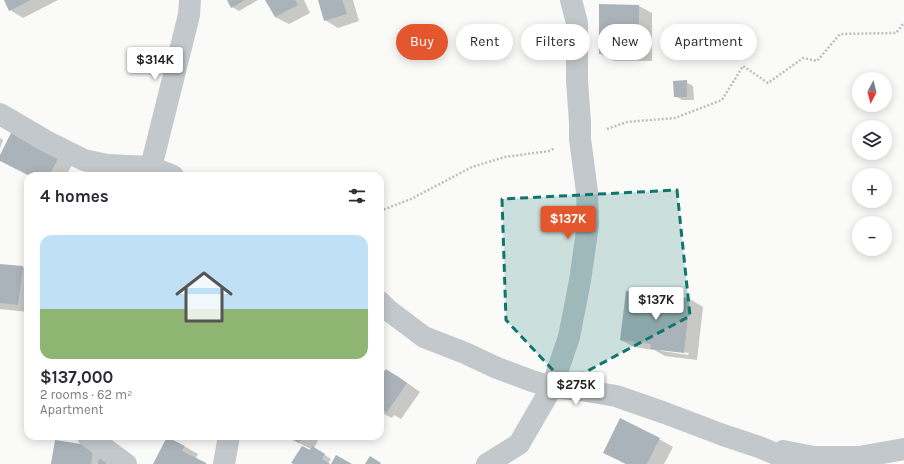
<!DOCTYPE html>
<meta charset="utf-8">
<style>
body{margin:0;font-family:Karla,sans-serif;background:#f7f7f7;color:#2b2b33;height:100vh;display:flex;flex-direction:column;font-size:15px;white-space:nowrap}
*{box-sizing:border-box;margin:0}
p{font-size:13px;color:#7c7c81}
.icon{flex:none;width:22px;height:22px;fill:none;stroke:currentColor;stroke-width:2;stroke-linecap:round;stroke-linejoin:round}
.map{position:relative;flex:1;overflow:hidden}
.side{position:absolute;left:24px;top:172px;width:360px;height:268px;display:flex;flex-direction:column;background:#fff;border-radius:12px;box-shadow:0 2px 10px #0003}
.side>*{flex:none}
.guide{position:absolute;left:396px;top:24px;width:380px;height:36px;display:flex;gap:8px}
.needle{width:26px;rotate:187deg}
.fabs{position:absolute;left:852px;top:72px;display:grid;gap:8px}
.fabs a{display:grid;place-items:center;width:40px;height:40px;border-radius:50%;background:#fff;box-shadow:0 2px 10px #0003;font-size:20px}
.price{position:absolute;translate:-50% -34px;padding:0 9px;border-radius:4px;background:#fff;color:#222;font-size:13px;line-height:26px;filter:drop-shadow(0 1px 2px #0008)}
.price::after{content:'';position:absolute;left:50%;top:24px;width:12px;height:9px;margin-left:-6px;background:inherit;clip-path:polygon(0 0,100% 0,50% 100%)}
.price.on{background:#e4572e;color:#fff}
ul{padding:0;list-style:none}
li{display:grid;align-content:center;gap:8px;height:212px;padding:0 16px}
li span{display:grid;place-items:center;height:124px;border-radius:12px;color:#555}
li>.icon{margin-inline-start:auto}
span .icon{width:72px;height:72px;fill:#fffc;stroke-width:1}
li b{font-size:17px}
h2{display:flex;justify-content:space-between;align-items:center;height:48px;padding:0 16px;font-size:17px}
.pill{padding:0 14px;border-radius:18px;background:#fff;box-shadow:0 2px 10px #0003;font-size:14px;line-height:36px}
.pill.on{background:#e4572e;color:#fff}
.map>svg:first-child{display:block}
</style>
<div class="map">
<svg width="904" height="464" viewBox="0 0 904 464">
<rect width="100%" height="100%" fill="#fafaf8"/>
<path fill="#0003" fill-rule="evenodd" d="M 5,0 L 58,0 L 23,18 L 10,10 Z
M 228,0 L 258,0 L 239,11 L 232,7 Z
M 267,0 L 304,0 L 310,13 L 289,24 L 275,17 Z
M 319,0 L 353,0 L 359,21 L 338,28 L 325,20 Z
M 639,6 L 652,13 L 652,61 L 614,61 L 600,54 Z
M 686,82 L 693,86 L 694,100 L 682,100 L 675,96 Z
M 11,135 L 72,165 L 66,176 L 30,176 L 0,160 L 0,157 Z
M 0,138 L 3,140 L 0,148 Z
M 0,265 L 23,267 L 28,270 L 28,312 L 0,309 Z
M 690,299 L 703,307 L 697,360 L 665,356 L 654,350 L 634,347 L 621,340 ZM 659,349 L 689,353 L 688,355 L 662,351 Z
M 386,370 L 399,377 L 420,392 L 401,419 L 394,415 L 392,418 L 380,412 L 380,372 L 383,374 Z
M 620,420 L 659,439 L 673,447 L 664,464 L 626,464 L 604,452 Z
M 285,436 L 320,436 L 314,448 L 331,459 L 328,464 L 329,464 L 296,464 L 310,452 L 311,449 Z
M 184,446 L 198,454 L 196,458 L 207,464 L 154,464 Z
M 94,447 L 111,464 L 52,464 Z"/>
<path fill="#aab3b9" d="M 4,0 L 31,0 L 9,11 Z
M 227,0 L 245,0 L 231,8 Z
M 265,0 L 295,0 L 298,5 L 275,17 Z
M 318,0 L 342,0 L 347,14 L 324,21 Z
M 599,4 L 639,5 L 639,54 L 599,54 Z
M 687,80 L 687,97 L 674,97 L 673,81 Z
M 11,133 L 59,157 L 49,176 L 30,176 L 0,161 L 0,155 Z
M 0,264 L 23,266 L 18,305 L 0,303 Z
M 626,291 L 690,298 L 684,353 L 650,349 L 651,344 L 620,340 Z
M 386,369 L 407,383 L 387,412 L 380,408 L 380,372 L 382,374 Z
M 620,418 L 660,438 L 647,464 L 626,464 L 603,453 Z
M 285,436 L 303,436 L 299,443 Z
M 167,437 L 185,446 L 182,451 L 206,463 L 206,464 L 153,464 Z
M 55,440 L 94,446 L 91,464 L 51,464 Z
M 302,446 L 310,450 L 312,446 L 325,454 L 322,459 L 330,464 L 294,464 L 291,463 Z
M 336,455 L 352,464 L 331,464 Z
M 370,456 L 381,463 L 380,464 L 365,464 Z
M 99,459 L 106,460 L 106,464 L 98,464 Z"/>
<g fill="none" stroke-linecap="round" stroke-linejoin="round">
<path stroke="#bbbfc2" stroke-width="2.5" stroke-dasharray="2 2" stroke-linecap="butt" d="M 607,129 L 627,122 L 675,118 L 722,100 L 743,66 L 768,83 L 803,58 L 817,61 L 840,34 L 896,33 L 904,23
M 380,211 L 411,199 L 472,167 L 505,157 L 549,151 L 555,148"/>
<path stroke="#c3c8cc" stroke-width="22" d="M 0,114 L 46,141 L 84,160 L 107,165 L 151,167 L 173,176
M 151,167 L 189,15 L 190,0
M 380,302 L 388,310 L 424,337 L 465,353 L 497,368 L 532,381 L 552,387 L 581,390 L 616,396 L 665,413 L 723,435 L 759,447 L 800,464
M 88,436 L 126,464
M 783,451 L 814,457 L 859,457 L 904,449
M 224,464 L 229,436
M 487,464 L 519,444 L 552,387 L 569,337 L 580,281 L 588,224 L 587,192 L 580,139 L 580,123 L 577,80 L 577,23 L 571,0"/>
</g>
<path fill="#0f766e" fill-opacity="0.2" stroke="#0f766e" stroke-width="3" stroke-dasharray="8 5" stroke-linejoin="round" d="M 677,190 L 690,316 L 565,383 L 506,320 L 502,199 Z"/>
</svg>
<div class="fabs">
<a><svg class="needle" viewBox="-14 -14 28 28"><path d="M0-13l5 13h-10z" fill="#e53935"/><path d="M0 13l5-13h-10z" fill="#7c7c81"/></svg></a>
<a><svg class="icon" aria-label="layers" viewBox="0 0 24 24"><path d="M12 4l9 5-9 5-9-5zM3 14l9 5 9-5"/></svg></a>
<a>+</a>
<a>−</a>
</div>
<b class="price" style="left:155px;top:81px">$314K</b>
<b class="price on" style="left:568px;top:240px">$137K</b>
<b class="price" style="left:656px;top:321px">$137K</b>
<b class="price" style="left:576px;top:406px">$275K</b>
<div class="guide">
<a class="pill on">Buy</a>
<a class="pill">Rent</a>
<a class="pill">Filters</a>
<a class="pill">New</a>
<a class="pill">Apartment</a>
</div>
<section class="side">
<h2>4 homes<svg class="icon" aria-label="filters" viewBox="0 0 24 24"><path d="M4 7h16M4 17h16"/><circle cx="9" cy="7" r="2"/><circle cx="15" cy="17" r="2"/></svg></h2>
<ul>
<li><span style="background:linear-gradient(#bfe0f5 60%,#8fb573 0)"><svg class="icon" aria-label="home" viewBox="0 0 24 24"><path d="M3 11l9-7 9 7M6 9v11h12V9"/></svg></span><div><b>$137,000</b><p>2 rooms · 62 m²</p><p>Apartment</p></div></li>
</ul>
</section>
</div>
